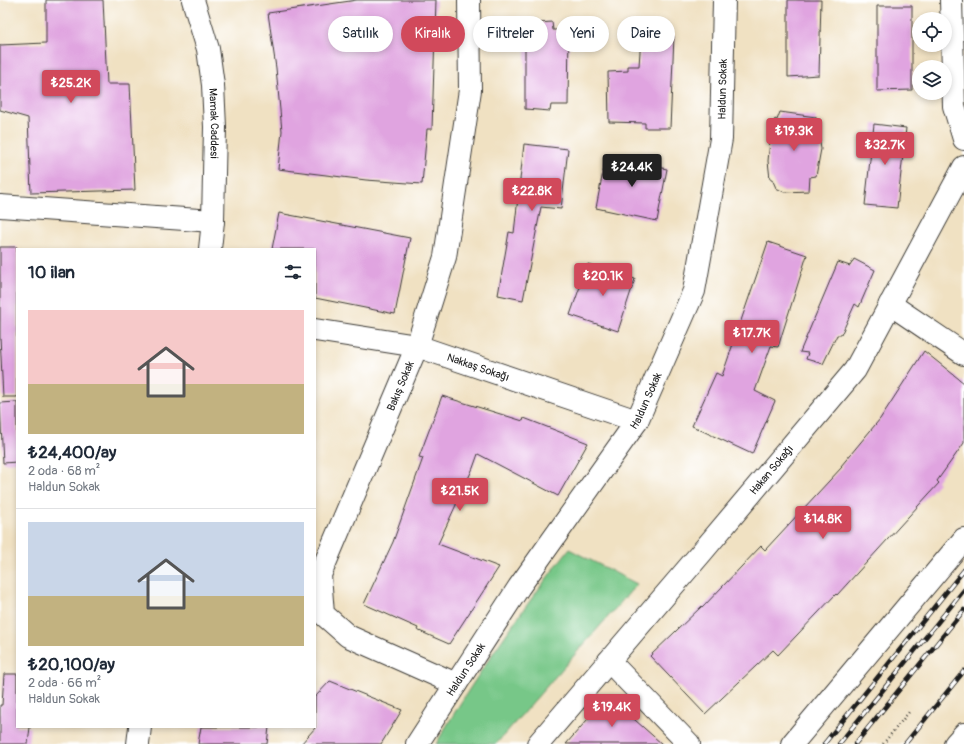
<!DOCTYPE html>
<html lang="tr">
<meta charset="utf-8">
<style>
body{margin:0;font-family:Pangolin,sans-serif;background:#f6f6f7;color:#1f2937;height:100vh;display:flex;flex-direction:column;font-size:15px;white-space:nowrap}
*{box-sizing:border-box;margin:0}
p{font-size:13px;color:#747a83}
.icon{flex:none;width:22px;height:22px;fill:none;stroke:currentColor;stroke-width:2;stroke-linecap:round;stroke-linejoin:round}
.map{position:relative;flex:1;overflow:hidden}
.panel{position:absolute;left:16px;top:248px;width:300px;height:480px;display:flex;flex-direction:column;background:#fff;border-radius:0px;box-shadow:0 2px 6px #0003}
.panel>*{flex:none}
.top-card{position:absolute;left:328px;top:16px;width:380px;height:36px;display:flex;gap:8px}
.buttons{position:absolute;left:912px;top:12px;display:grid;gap:8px}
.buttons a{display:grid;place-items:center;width:40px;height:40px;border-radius:50%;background:#fff;box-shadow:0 2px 6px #0003;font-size:20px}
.price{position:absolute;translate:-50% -34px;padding:0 9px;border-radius:4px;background:#d1495b;color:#fff;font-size:13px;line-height:26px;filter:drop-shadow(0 1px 2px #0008)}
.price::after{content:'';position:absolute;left:50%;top:24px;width:12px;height:9px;margin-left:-6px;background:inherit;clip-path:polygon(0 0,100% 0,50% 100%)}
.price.selected{background:#222;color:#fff}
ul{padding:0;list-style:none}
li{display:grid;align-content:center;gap:8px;height:212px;padding:0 12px}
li+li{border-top:1px solid #e0e1e3}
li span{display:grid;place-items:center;height:124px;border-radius:0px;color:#555}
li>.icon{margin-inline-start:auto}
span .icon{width:72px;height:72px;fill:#fffc;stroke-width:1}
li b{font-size:17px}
h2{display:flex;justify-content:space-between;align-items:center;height:48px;padding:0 12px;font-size:17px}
.tag{padding:0 14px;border-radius:18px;background:#fff;box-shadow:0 2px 6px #0003;font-size:14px;line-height:36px}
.tag.selected{background:#d1495b;color:#fff}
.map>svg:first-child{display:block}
</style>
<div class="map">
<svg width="964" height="744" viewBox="0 0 964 744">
<rect width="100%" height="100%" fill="#fff"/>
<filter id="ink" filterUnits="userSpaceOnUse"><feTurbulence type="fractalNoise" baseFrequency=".025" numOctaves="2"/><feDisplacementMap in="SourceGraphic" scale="8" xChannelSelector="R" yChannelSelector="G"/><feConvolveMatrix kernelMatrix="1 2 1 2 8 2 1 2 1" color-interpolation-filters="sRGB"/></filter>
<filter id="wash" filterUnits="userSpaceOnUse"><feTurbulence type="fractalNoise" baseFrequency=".012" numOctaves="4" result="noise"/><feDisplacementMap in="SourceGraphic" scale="16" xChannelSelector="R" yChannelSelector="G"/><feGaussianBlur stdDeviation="0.9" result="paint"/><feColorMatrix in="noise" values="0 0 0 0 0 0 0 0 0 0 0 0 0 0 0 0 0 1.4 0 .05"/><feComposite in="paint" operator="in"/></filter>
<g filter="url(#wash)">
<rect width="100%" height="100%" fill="#f0e1c2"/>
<path fill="#77c788" stroke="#4a7252" d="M 569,549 L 637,584 L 496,744 L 436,744 C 475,676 521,611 569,549 Z"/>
<g id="blocks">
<path fill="#e0a4e0" d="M 46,0 L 103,0 L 107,84 L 130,84 L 135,190 L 31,193 L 28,118 L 0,110 L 0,45 L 46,43 Z
M 357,0 L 436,0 L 432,129 L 427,129 L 422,184 L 366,180 L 278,169 L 282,131 L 276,68 L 268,13 Z
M 788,0 L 821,0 L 819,75 L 788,77 Z
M 877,6 L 912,6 L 912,90 L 877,91 Z
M 552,22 L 553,30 L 569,30 L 568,105 L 551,105 L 550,111 L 525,109 L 525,24 Z
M 651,34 L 674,36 L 670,128 L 645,128 L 645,123 L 609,122 L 608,72 L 628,71 L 628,66 L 639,66 L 641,37 L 650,37 Z
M 780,112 L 816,117 L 814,130 L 818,130 L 821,149 L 816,176 L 810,177 L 809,191 L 784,192 L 776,188 L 772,179 L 770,179 L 768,161 L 771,130 L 775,119 L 777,120 Z
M 874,124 L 906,128 L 897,208 L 865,205 Z
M 524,144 L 568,149 L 561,209 L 541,207 L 523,300 L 498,295 L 509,232 L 514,233 Z
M 606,156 L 667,169 L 657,221 L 596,208 Z
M 279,213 L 410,238 L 395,314 L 315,298 L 315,249 L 272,249 Z
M 768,242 L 807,255 L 778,347 L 771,346 L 755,391 L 775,401 L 752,454 L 692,426 L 716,373 L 722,376 Z
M 0,247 L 17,247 L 17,397 L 3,397 L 0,337 Z
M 854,259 L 875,270 L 859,307 L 855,304 L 841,335 L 837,335 L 823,364 L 806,359 L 808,353 L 800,352 L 838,262 L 850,266 Z
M 588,264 L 635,279 L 618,331 L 570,315 Z
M 924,351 L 964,383 L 964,443 L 937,481 L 939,483 L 837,595 L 836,594 L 778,655 L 773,650 L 705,714 L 650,656 L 702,606 L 703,607 L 761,546 L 765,550 L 842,467 L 841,466 L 880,419 Z
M 442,396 L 523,421 L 524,418 L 588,443 L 558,496 L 478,454 L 473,468 L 438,544 L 499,567 L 449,644 L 417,630 L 418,628 L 364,604 L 393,542 L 423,458 L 419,457 Z
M 17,402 L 17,462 L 3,463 L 0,403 Z
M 4,674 L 17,674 L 17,727 L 30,727 L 28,744 L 0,744 L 0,705 L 2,705 Z
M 330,681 L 402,710 L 381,744 L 301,744 L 315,728 L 315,697 Z
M 608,696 L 662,744 L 566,744 Z
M 201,727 L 269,727 L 267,744 L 198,744 Z"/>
</g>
</g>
<g filter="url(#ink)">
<use href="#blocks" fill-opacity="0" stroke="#3c3a35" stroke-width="1"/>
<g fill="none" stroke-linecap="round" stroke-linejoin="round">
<defs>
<g id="street">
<path d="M 951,0 L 954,106 L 964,139"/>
<path d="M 0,206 L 213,221"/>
<path d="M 890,304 L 964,354"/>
<path id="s1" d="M 315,330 L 417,346 L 637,421"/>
<path d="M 609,661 L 689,744"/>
<path id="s2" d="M 456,684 L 348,636 L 323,614 L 320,575 L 417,346 L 445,257 L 470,90 L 469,0"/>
<path id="s3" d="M 417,744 L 519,587 L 637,421 L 694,291 L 721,139 L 724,0"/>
<path id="s4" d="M 538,744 L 702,552 L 855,370 L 964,167"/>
<path d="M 792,744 L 964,539"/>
<path d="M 955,744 L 964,734"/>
</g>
<g id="primary">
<path id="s5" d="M 193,0 L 208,49 L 213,85 L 215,127 L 213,221 L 210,249"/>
<path d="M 138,744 L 140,727"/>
</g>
</defs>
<use href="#street" stroke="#3c3a35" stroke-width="24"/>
<use href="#primary" stroke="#3c3a35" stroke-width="24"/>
<path stroke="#3c3a35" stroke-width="2.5" stroke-dasharray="1 3" stroke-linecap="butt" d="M 883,744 L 909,712"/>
<use href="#street" stroke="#fff" stroke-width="22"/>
<use href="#primary" stroke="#fff" stroke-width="22"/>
<defs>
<path id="rail" d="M 824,744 L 964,570
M 839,744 L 964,590
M 855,744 L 964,610
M 905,744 L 964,671"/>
</defs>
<use href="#rail" stroke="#1c1c1c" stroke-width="4.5"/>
<use href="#rail" stroke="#fff" stroke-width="3" stroke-dasharray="9" stroke-linecap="butt"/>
</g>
</g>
<g text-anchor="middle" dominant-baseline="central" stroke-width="3" stroke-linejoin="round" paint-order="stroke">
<g font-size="11" fill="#1c1c1c" stroke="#fff">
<text stroke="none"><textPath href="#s3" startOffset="737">Haldun Sokak</textPath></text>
<text stroke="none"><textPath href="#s5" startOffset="126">Mamak Caddesi</textPath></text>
<text stroke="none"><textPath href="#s1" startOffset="168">Nakkaş Sokağı</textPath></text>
<text stroke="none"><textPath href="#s2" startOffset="396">Bakış Sokak</textPath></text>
<text stroke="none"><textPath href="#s3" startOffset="413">Haldun Sokak</textPath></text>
<text stroke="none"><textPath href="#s4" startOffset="360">Hakan Sokağı</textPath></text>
<text stroke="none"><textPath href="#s3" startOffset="89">Haldun Sokak</textPath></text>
</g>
</g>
</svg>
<div class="buttons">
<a><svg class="icon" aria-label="locate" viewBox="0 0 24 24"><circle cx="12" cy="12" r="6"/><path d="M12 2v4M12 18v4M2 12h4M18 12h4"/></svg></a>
<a><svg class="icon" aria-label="layers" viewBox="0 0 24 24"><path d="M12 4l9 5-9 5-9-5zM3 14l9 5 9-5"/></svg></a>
</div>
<b class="price" style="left:71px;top:104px">₺25.2K</b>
<b class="price" style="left:794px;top:152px">₺19.3K</b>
<b class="price" style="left:885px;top:166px">₺32.7K</b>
<b class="price selected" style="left:632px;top:188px">₺24.4K</b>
<b class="price" style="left:532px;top:212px">₺22.8K</b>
<b class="price" style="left:603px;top:297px">₺20.1K</b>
<b class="price" style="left:752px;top:354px">₺17.7K</b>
<b class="price" style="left:460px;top:512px">₺21.5K</b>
<b class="price" style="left:823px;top:540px">₺14.8K</b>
<b class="price" style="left:612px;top:728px">₺19.4K</b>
<div class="top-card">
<a class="tag">Satılık</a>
<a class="tag selected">Kiralık</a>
<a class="tag">Filtreler</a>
<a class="tag">Yeni</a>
<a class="tag">Daire</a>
</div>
<section class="panel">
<h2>10 ilan<svg class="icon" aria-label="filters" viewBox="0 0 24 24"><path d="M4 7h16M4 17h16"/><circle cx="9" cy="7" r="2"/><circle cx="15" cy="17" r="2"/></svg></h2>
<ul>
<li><span style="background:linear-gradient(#f6c9c9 60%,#c2b280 0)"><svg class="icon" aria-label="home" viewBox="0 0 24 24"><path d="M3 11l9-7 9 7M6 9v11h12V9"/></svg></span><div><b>₺24,400/ay</b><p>2 oda · 68 m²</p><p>Haldun Sokak</p></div></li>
<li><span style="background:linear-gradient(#c9d6e8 60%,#c2b280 0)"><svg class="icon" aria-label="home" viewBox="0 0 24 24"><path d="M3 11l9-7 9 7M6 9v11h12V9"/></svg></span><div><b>₺20,100/ay</b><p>2 oda · 66 m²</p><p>Haldun Sokak</p></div></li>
</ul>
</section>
</div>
